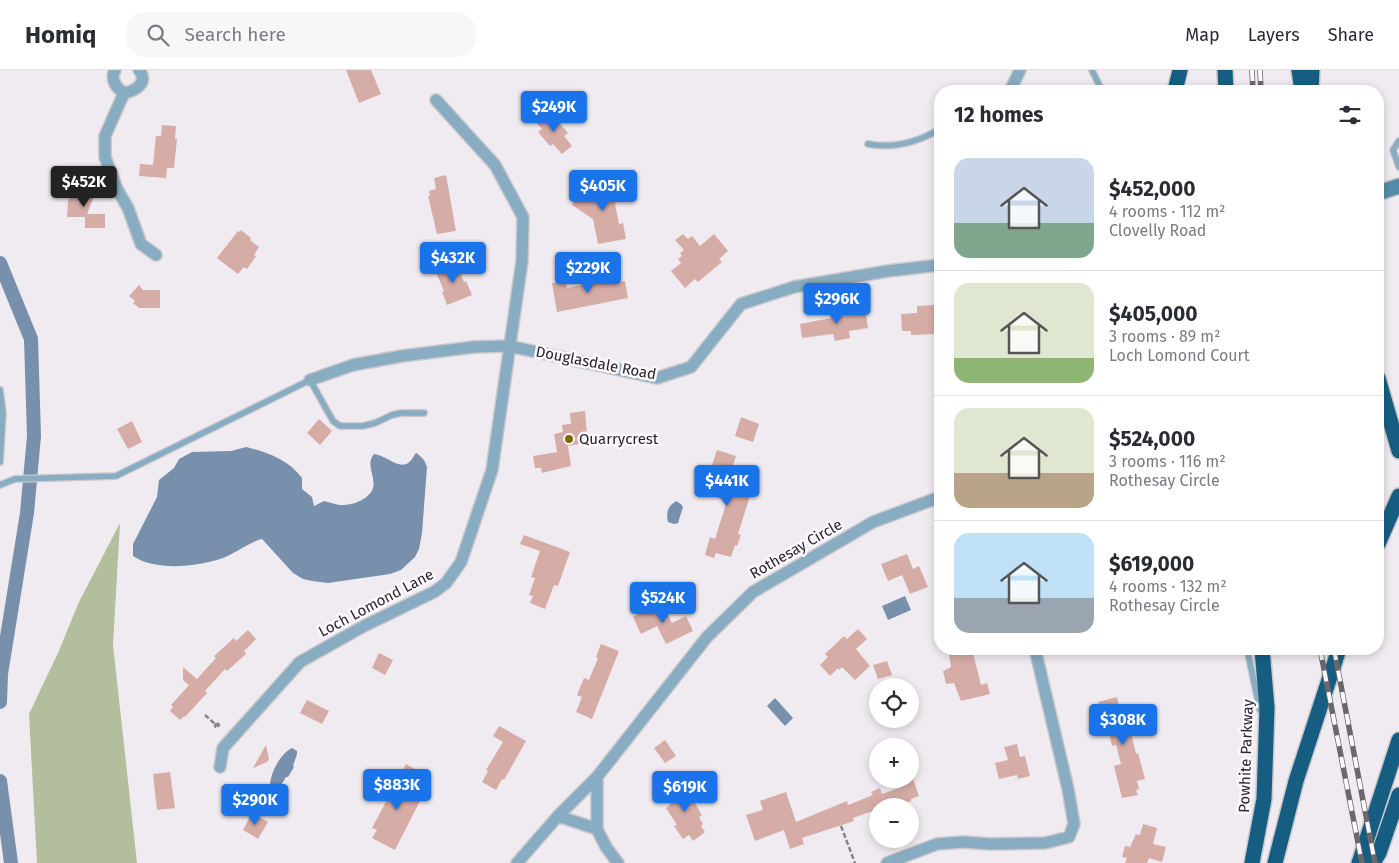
<!DOCTYPE html>
<meta charset="utf-8">
<style>
body{margin:0;font-family:"Fira Sans",sans-serif;background:#f7f7f7;color:#2b2b33;height:100vh;display:flex;flex-direction:column;font-size:19px;white-space:nowrap}
*{box-sizing:border-box;margin:0}
p{font-size:16px;color:#7c7c81}
.icon{flex:none;width:28px;height:28px;fill:none;stroke:currentColor;stroke-width:2;stroke-linecap:round;stroke-linejoin:round}
.map{position:relative;flex:1;overflow:hidden}
.details{position:absolute;left:934px;top:15px;width:450px;height:570px;display:flex;flex-direction:column;background:#fff;border-radius:20px;box-shadow:0 2px 8px #0003}
.details>*{flex:none}
.buttons{position:absolute;left:869px;top:608px;display:grid;gap:10px}
.buttons a{display:grid;place-items:center;width:50px;height:50px;border-radius:50%;background:#fff;box-shadow:0 2px 8px #0003;font-size:25px}
.price{position:absolute;translate:-50% -42px;padding:0 11px;border-radius:5px;background:#1a73e8;color:#fff;font-size:16px;line-height:32px;filter:drop-shadow(0 1px 2px #0008)}
.price::after{content:'';position:absolute;left:50%;top:30px;width:15px;height:11px;margin-left:-8px;background:inherit;clip-path:polygon(0 0,100% 0,50% 100%)}
.price.selected{background:#222;color:#fff}
ul{padding:0;list-style:none}
li{display:flex;align-items:center;gap:15px;height:125px;padding:0 20px}
li+li{border-top:1px solid #e1e1e2}
li span{display:grid;place-items:center;flex:none;width:140px;height:100px;border-radius:15px;color:#555}
li>.icon{margin-inline-start:auto}
span .icon{width:60px;height:60px;fill:#fffc;stroke-width:1}
li b{font-size:21px}
h2{display:flex;justify-content:space-between;align-items:center;height:60px;padding:0 20px;font-size:21px}
header{display:flex;align-items:center;gap:30px;box-sizing:border-box;height:70px;padding:0 25px;background:#fff;border-bottom:1px solid #e1e1e2}
header strong{font-size:24px}
nav{display:flex;gap:28px;margin-inline-start:auto;font-size:18px}
.search{width:350px;height:45px;background:#f7f7f7;display:flex;align-items:center;gap:12px;box-sizing:border-box;padding:0 18px;border-radius:20px;color:#7c7c81;font-size:19px}
.map>svg:first-child{display:block}
</style>
<header>
<strong>Homiq</strong>
<div class="search"><svg class="icon" aria-label="search" viewBox="0 0 24 24"><circle cx="10" cy="10" r="6"/><path d="M15 15l6 6"/></svg>Search here</div>
<nav><a>Map</a><a>Layers</a><a>Share</a></nav>
</header>
<div class="map">
<svg width="1399" height="793" viewBox="0 0 1399 793">
<rect width="100%" height="100%" fill="#efebf1"/>
<path fill="#b2be9c" d="M 120,453 L 113,575 L 137,793 L 37,793 L 29,644 L 58,583 L 79,532 Z"/>
<path fill="#7990ac" d="M 246,377 C 267,382 289,390 302,408 L 302,419 L 312,427 L 314,436 L 324,431 C 329,432 334,434 339,435 C 351,436 369,430 373,418 C 376,406 365,395 374,384 C 390,386 404,407 415,384 L 417,383 L 424,390 L 427,397 L 422,463 L 419,479 L 415,487 L 401,500 L 390,504 L 328,513 L 312,511 L 303,509 L 293,503 L 262,469 C 251,471 233,485 220,489 C 195,497 155,501 133,486 L 133,474 L 157,427 L 159,410 L 174,398 L 179,389 L 192,382 L 231,381 Z
M 676,431 L 681,434 L 683,437 L 678,453 L 674,454 L 668,452 C 666,443 667,437 676,431 Z
M 905,526 L 911,540 L 888,550 L 882,536 Z
M 775,628 L 793,648 L 785,656 L 767,636 Z
M 292,678 L 297,681 L 297,684 L 293,696 L 294,697 L 288,707 L 286,707 L 280,717 L 275,719 L 270,715 C 271,702 280,684 292,678 Z"/>
<g fill="none" stroke-linecap="round" stroke-linejoin="round">
<path stroke="#7990ac" stroke-width="14" d="M 0,193 L 31,269 L 34,366 L 27,443 L 1,604 L 0,632
M 0,711 L 11,793"/>
</g>
<path fill="#d6aca7" d="M 346,0 L 371,0 L 381,24 L 359,33 Z
M 549,41 L 568,63 L 564,66 L 572,76 L 562,84 L 553,74 L 550,76 L 538,62 L 542,59 L 536,52 Z
M 162,55 L 176,56 L 175,69 L 177,69 L 174,98 L 167,98 L 166,108 L 139,106 L 140,94 L 153,95 L 156,66 L 161,66 Z
M 446,105 L 456,161 L 437,164 L 428,126 L 430,126 L 429,121 L 436,119 L 434,108 Z
M 607,111 L 623,121 L 615,134 L 619,154 L 623,153 L 626,169 L 598,174 L 593,149 L 572,135 L 584,117 L 598,125 Z
M 77,113 L 95,124 L 87,144 L 105,144 L 105,158 L 85,158 L 85,147 L 67,147 L 68,131 Z
M 241,160 L 251,168 L 250,170 L 259,177 L 254,185 L 256,186 L 247,199 L 244,197 L 238,204 L 217,188 L 238,161 L 240,162 Z
M 683,164 L 688,169 L 692,166 L 700,176 L 714,164 L 728,181 L 719,189 L 722,192 L 698,212 L 695,209 L 685,218 L 671,201 L 681,193 L 678,189 L 682,186 L 680,183 L 684,180 L 675,170 Z
M 456,193 L 464,212 L 466,211 L 472,225 L 447,235 L 442,222 L 444,221 L 436,202 Z
M 605,205 L 607,214 L 625,211 L 628,228 L 557,242 L 552,213 L 566,211 L 567,218 L 588,214 L 587,209 Z
M 139,215 L 143,220 L 160,220 L 160,238 L 139,238 L 133,233 L 135,231 L 129,226 Z
M 935,235 L 936,241 L 940,241 L 940,259 L 937,259 L 937,264 L 911,265 L 911,261 L 902,261 L 901,244 L 917,243 L 917,236 Z
M 865,237 L 868,258 L 849,261 L 850,268 L 835,271 L 833,264 L 802,268 L 800,254 L 831,248 L 830,243 Z
M 585,341 L 587,365 L 583,366 L 584,373 L 568,376 L 571,396 L 542,403 L 541,398 L 535,398 L 533,386 L 557,382 L 554,364 L 563,362 L 562,355 L 571,354 L 570,343 Z
M 741,347 L 759,354 L 753,372 L 735,366 Z
M 319,349 L 332,361 L 320,375 L 307,363 Z
M 132,351 L 142,372 L 128,379 L 117,359 Z
M 717,380 L 736,386 L 727,414 L 737,417 L 736,421 L 750,426 L 738,464 L 741,465 L 737,476 L 735,475 L 731,487 L 716,483 L 714,488 L 705,485 L 710,467 L 715,469 L 727,431 L 716,427 L 720,414 L 707,410 Z
M 524,465 L 570,482 L 558,516 L 554,515 L 545,539 L 530,533 L 533,526 L 529,525 L 535,508 L 531,507 L 540,481 L 520,474 Z
M 907,484 L 913,499 L 919,496 L 928,517 L 910,524 L 902,505 L 888,511 L 881,494 Z
M 662,533 L 672,553 L 686,546 L 693,561 L 666,574 L 657,556 L 641,564 L 633,547 Z
M 858,559 L 867,569 L 856,579 L 870,596 L 855,610 L 842,597 L 839,600 L 838,598 L 830,606 L 820,595 L 828,587 L 825,584 L 844,566 L 847,569 Z
M 248,560 L 256,569 L 244,581 L 246,584 L 227,601 L 225,599 L 205,621 L 207,623 L 185,647 L 184,646 L 180,650 L 170,641 L 173,637 L 171,635 L 189,615 L 183,610 L 183,597 L 197,609 L 216,588 L 214,586 L 234,568 L 236,571 Z
M 601,574 L 619,581 L 592,649 L 576,642 L 582,627 L 577,625 L 584,608 L 589,610 L 598,588 L 596,587 Z
M 948,579 L 972,579 L 981,615 L 987,613 L 990,624 L 961,631 L 954,613 L 946,614 L 943,601 L 951,597 Z
M 379,583 L 393,590 L 385,605 L 372,598 Z
M 887,591 L 892,605 L 878,609 L 873,595 Z
M 1117,627 L 1121,645 L 1133,642 L 1136,653 L 1129,655 L 1136,684 L 1138,683 L 1145,709 L 1137,711 L 1139,719 L 1136,720 L 1138,725 L 1122,728 L 1114,696 L 1121,694 L 1116,675 L 1112,676 L 1108,659 L 1105,659 L 1098,632 Z
M 307,630 L 329,641 L 322,654 L 300,643 Z
M 499,656 L 526,671 L 504,710 L 502,709 L 496,720 L 482,712 L 488,701 L 486,700 L 503,672 L 493,666 Z
M 665,670 L 676,686 L 665,693 L 654,678 Z
M 1017,674 L 1020,687 L 1025,686 L 1030,706 L 1018,709 L 1017,705 L 999,709 L 995,693 L 1008,690 L 1004,677 Z
M 266,675 L 269,689 L 267,692 L 253,698 Z
M 406,694 L 418,701 L 407,721 L 421,729 L 395,780 L 372,768 L 377,760 L 372,758 Z
M 170,702 L 175,738 L 157,740 L 153,704 Z
M 680,709 L 702,745 L 699,747 L 703,754 L 701,756 L 705,762 L 693,771 L 689,765 L 683,769 L 674,756 L 677,755 L 666,738 L 671,734 L 667,729 L 676,723 L 670,715 Z
M 899,709 L 913,709 L 919,726 L 911,729 L 911,731 L 898,736 L 878,736 L 878,739 L 853,748 L 854,751 L 802,768 L 804,774 L 790,779 L 784,760 L 755,771 L 746,745 L 763,740 L 760,731 L 786,722 L 796,752 L 847,731 L 848,735 L 873,725 L 871,722 L 880,718 L 882,724 L 902,717 Z
M 252,743 L 268,752 L 258,769 L 243,760 Z
M 1143,754 L 1157,758 L 1153,774 L 1166,777 L 1162,792 L 1149,788 L 1147,793 L 1125,793 L 1127,788 L 1122,787 L 1125,776 L 1130,777 L 1136,764 L 1140,765 Z"/>
<g fill="none" stroke-linecap="round" stroke-linejoin="round">
<defs>
<path id="lane" d="M 1092,0 L 1102,21
M 1399,71 L 1393,80 L 1399,97
M 868,74 C 894,79 918,72 940,59
M 0,320 L 3,343 L 0,392
M 0,415 L 15,409 L 116,406 L 310,310 L 333,351 L 340,356 L 363,356 L 375,353 L 392,345 L 401,343 L 424,343
M 1247,579 L 1260,640"/>
<path id="street" d="M 115,0 C 110,9 116,18 124,23
M 139,0 C 149,12 136,21 124,23 L 105,66 L 105,87 L 117,119 L 128,138 L 141,174 L 156,185
M 1010,21 L 1020,0
M 310,310 L 353,295 L 402,286 L 474,277 L 509,276 L 657,308 L 691,297 L 741,234 L 794,217 L 888,201 L 940,195
M 220,697 L 223,678 L 300,592 L 364,556 L 434,522 L 446,513 L 461,492 L 492,400 L 522,191 L 523,147 L 495,95 L 436,30
M 597,707 L 597,759 L 606,777 L 618,793
M 558,746 L 597,759
M 517,793 L 558,746 L 597,707 L 707,567 L 753,522 L 873,452 L 940,427
M 887,793 L 937,774 L 963,772 L 990,774 L 1045,773 L 1069,767 L 1074,754 L 1068,719 L 1035,579"/>
<path id="secondary" d="M 1378,123 L 1399,116"/>
<path id="highway" d="M 1225,0 L 1226,21
M 1299,0 L 1302,21
M 1175,21 L 1180,0
M 1311,21 L 1312,0
M 1378,308 L 1399,381
M 1378,474 L 1399,426
M 1252,793 L 1264,729 L 1267,638 L 1262,579
M 1275,793 L 1296,711 L 1339,579
M 1359,793 L 1399,670
M 1373,793 L 1379,783 L 1399,725"/>
</defs>
<use href="#lane" stroke="#cbc8cd" stroke-width="8"/>
<use href="#street" stroke="#cbc8cd" stroke-width="14"/>
<use href="#secondary" stroke="#cbc8cd" stroke-width="18"/>
<use href="#highway" stroke="#cbc8cd" stroke-width="18"/>
<path stroke="#878488" stroke-width="2.5" stroke-dasharray="5 2.5" stroke-linecap="butt" d="M 205,645 L 215,654
M 217,653 L 219,655 L 217,658 L 215,656 Z
M 841,756 L 855,793"/>
<use href="#lane" stroke="#88acc1" stroke-width="5.5"/>
<use href="#street" stroke="#88acc1" stroke-width="11"/>
<use href="#secondary" stroke="#558baa" stroke-width="15"/>
<use href="#highway" stroke="#165e81" stroke-width="15"/>
<defs>
<path id="rail" d="M 1252,0 L 1253,21
M 1260,0 L 1261,21
M 1320,579 L 1362,793
M 1334,579 L 1375,793"/>
</defs>
<use href="#rail" stroke="#6a686b" stroke-width="5.5"/>
<use href="#rail" stroke="#fcf8fe" stroke-width="4" stroke-dasharray="11" stroke-linecap="butt"/>
</g>
<circle fill="#7c6a02" stroke="#fcf8fe" stroke-width="2" cx="569" cy="369" r="5"/>
<g text-anchor="middle" dominant-baseline="central" stroke-width="5" stroke-linejoin="round" paint-order="stroke">
<g font-size="15" fill="#272628" stroke="#fcf8fe">
<text transform="translate(596 293) rotate(11)">Douglasdale Road</text>
<text transform="translate(796 479) rotate(-30)">Rothesay Circle</text>
<text transform="translate(376 533) rotate(-28)">Loch Lomond Lane</text>
<text transform="translate(1246 686) rotate(-88)">Powhite Parkway</text>
</g>
<g font-size="15" fill="#272628" stroke="#fcf8fe" text-anchor="start">
<text x="579" y="369">Quarrycrest</text>
</g>
</g>
</svg>
<div class="buttons">
<a><svg class="icon" aria-label="locate" viewBox="0 0 24 24"><circle cx="12" cy="12" r="6"/><path d="M12 2v4M12 18v4M2 12h4M18 12h4"/></svg></a>
<a>+</a>
<a>−</a>
</div>
<b class="price" style="left:554px;top:63px">$249K</b>
<b class="price selected" style="left:84px;top:138px">$452K</b>
<b class="price" style="left:603px;top:142px">$405K</b>
<b class="price" style="left:453px;top:214px">$432K</b>
<b class="price" style="left:588px;top:224px">$229K</b>
<b class="price" style="left:837px;top:255px">$296K</b>
<b class="price" style="left:727px;top:437px">$441K</b>
<b class="price" style="left:663px;top:554px">$524K</b>
<b class="price" style="left:1123px;top:676px">$308K</b>
<b class="price" style="left:397px;top:741px">$883K</b>
<b class="price" style="left:685px;top:743px">$619K</b>
<b class="price" style="left:255px;top:756px">$290K</b>
<section class="details">
<h2>12 homes<svg class="icon" aria-label="filters" viewBox="0 0 24 24"><path d="M4 7h16M4 17h16"/><circle cx="9" cy="7" r="2"/><circle cx="15" cy="17" r="2"/></svg></h2>
<ul>
<li><span style="background:linear-gradient(#c9d6e8 65%,#7fa58c 0)"><svg class="icon" aria-label="home" viewBox="0 0 24 24"><path d="M3 11l9-7 9 7M6 9v11h12V9"/></svg></span><div><b>$452,000</b><p>4 rooms · 112 m²</p><p>Clovelly Road</p></div></li>
<li><span style="background:linear-gradient(#dfe7d0 75%,#8fb573 0)"><svg class="icon" aria-label="home" viewBox="0 0 24 24"><path d="M3 11l9-7 9 7M6 9v11h12V9"/></svg></span><div><b>$405,000</b><p>3 rooms · 89 m²</p><p>Loch Lomond Court</p></div></li>
<li><span style="background:linear-gradient(#dfe7d0 65%,#b9a48a 0)"><svg class="icon" aria-label="home" viewBox="0 0 24 24"><path d="M3 11l9-7 9 7M6 9v11h12V9"/></svg></span><div><b>$524,000</b><p>3 rooms · 116 m²</p><p>Rothesay Circle</p></div></li>
<li><span style="background:linear-gradient(#bfe0f5 65%,#9aa5b1 0)"><svg class="icon" aria-label="home" viewBox="0 0 24 24"><path d="M3 11l9-7 9 7M6 9v11h12V9"/></svg></span><div><b>$619,000</b><p>4 rooms · 132 m²</p><p>Rothesay Circle</p></div></li>
</ul>
</section>
</div>
